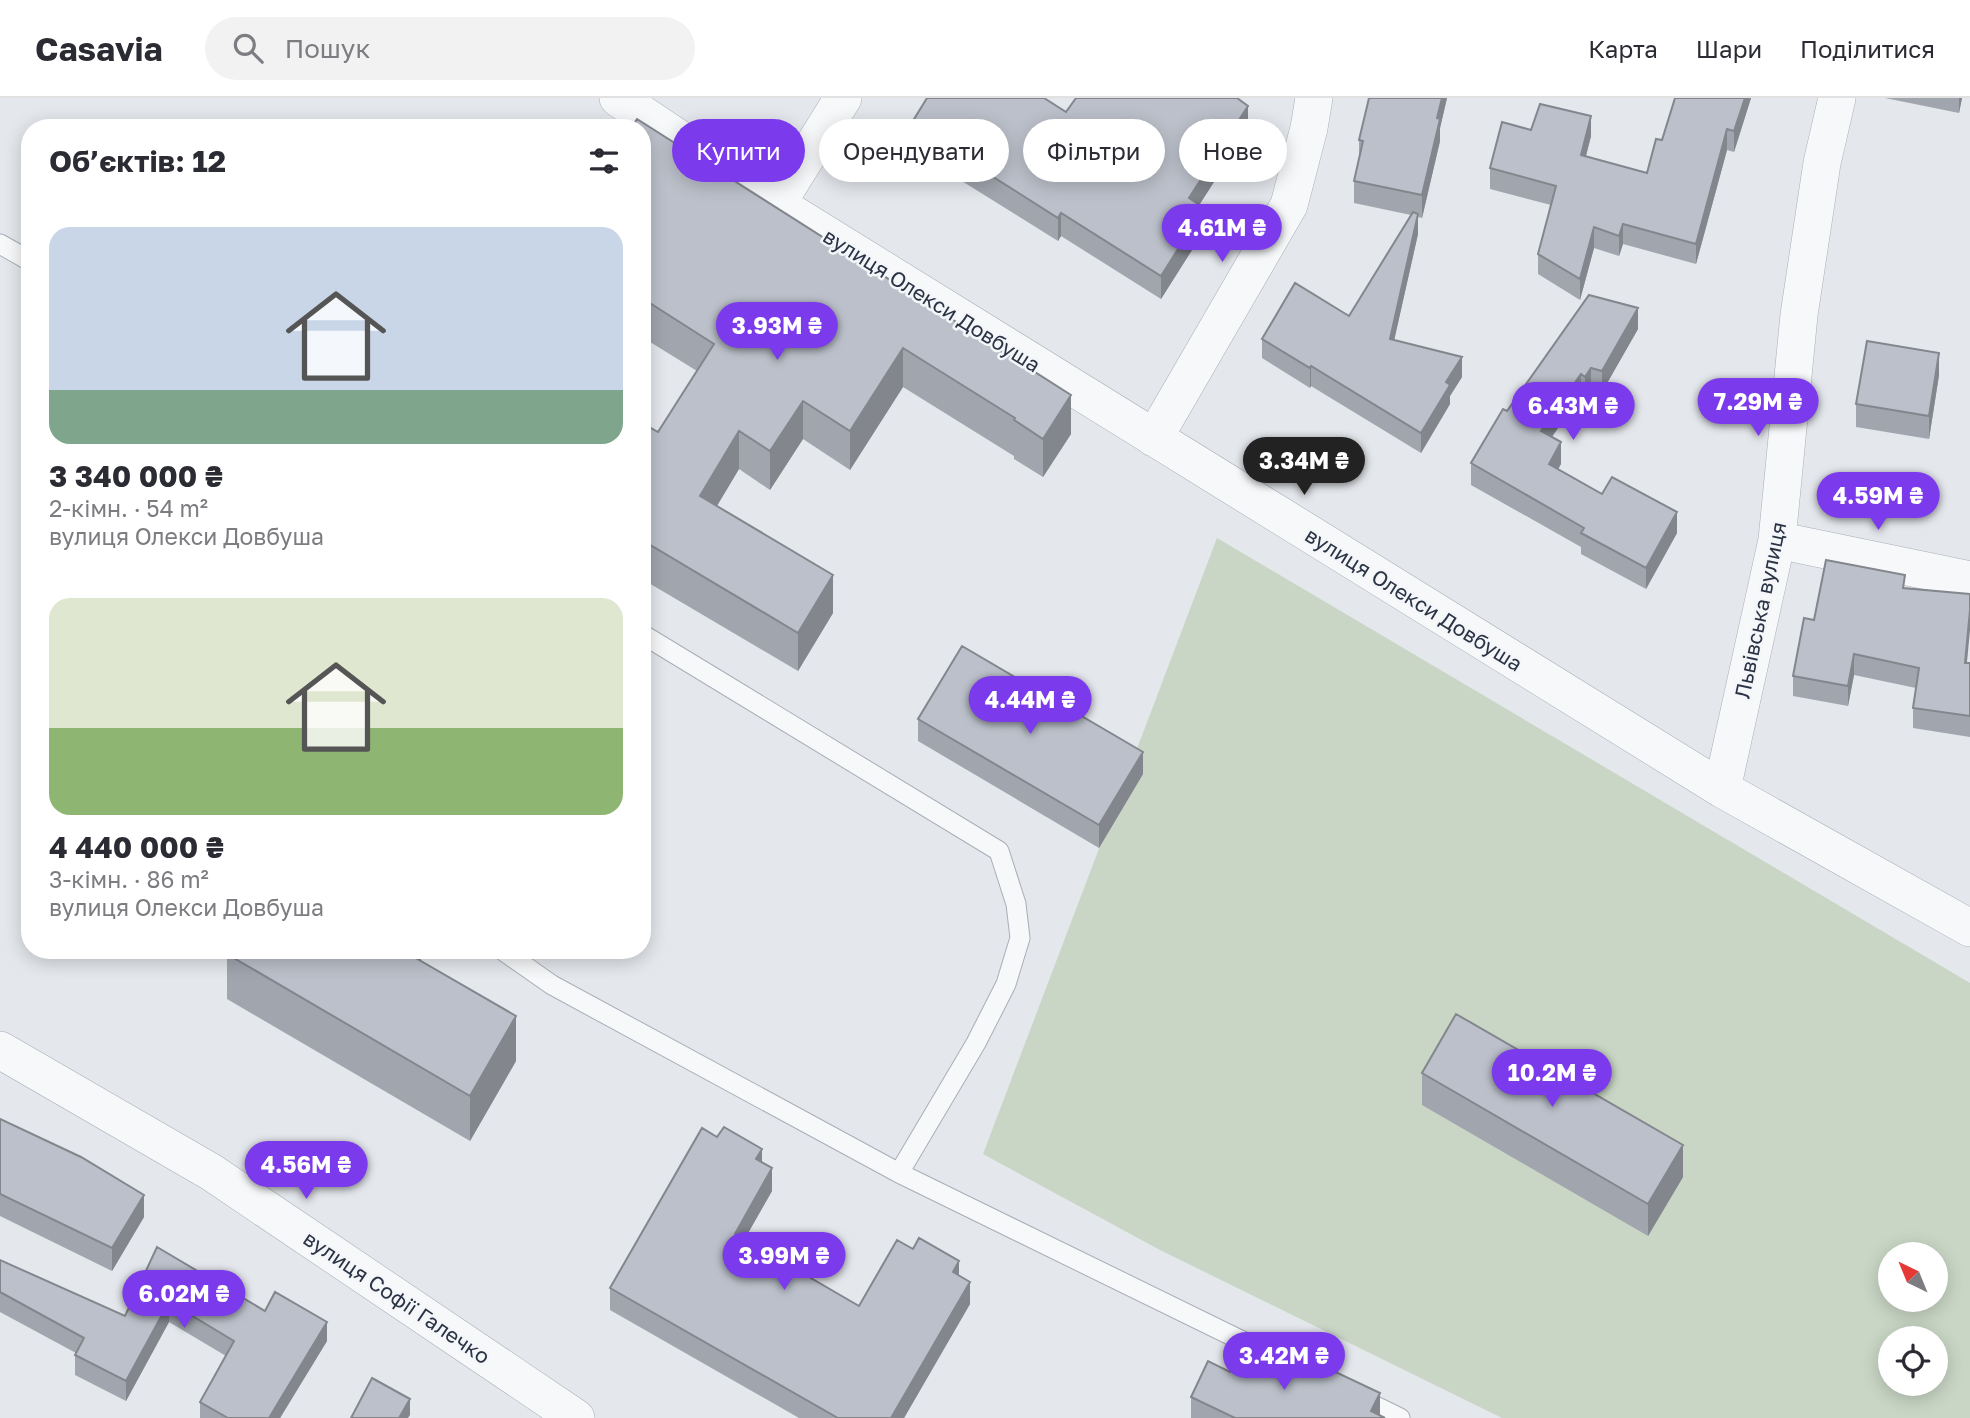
<!DOCTYPE html>
<html lang="uk">
<meta charset="utf-8">
<style>
body{margin:0;font-family:"Golos Text",sans-serif;background:#f2f2f3;color:#2b2b33;height:100vh;display:flex;flex-direction:column;font-size:26px;white-space:nowrap}
*{box-sizing:border-box;margin:0}
p{font-size:23px;color:#7c7c81}
.icon{flex:none;width:38px;height:38px;fill:none;stroke:currentColor;stroke-width:2;stroke-linecap:round;stroke-linejoin:round}
.map{position:relative;flex:1;overflow:hidden}
.details{position:absolute;left:21px;top:21px;width:630px;height:840px;display:flex;flex-direction:column;background:#fff;border-radius:28px;box-shadow:0 4px 18px #0003}
.details>*{flex:none}
.banner{position:absolute;left:672px;top:21px;width:665px;height:63px;display:flex;gap:14px}
.needle{width:46px;rotate:317deg}
.tools{position:absolute;left:1878px;top:1144px;display:grid;gap:14px}
.tools a{display:grid;place-items:center;width:70px;height:70px;border-radius:50%;background:#fff;box-shadow:0 4px 18px #0003;font-size:35px}
.price{position:absolute;translate:-50% -60px;padding:0 16px;border-radius:24px;background:#7c3aed;color:#fff;font-size:23px;line-height:46px;filter:drop-shadow(0 2px 4px #0008)}
.price::after{content:'';position:absolute;left:50%;top:42px;width:21px;height:16px;margin-left:-10px;background:inherit;clip-path:polygon(0 0,100% 0,50% 100%)}
.price.active{background:#222;color:#fff}
ul{padding:0;list-style:none}
li{display:grid;align-content:center;gap:14px;height:371px;padding:0 28px}
li span{display:grid;place-items:center;height:217px;border-radius:21px;color:#555}
li>.icon{margin-inline-start:auto}
span .icon{width:126px;height:126px;fill:#fffc;stroke-width:1}
li b{font-size:30px}
h2{display:flex;justify-content:space-between;align-items:center;height:84px;padding:0 28px;font-size:30px}
.tag{padding:0 24px;border-radius:32px;background:#fff;box-shadow:0 4px 18px #0003;font-size:24px;line-height:63px}
.tag.active{background:#7c3aed;color:#fff}
header{display:flex;align-items:center;gap:42px;box-sizing:border-box;height:98px;padding:0 35px;background:#fff;border-bottom:2px solid #e1e1e2}
header strong{font-size:33px}
nav{display:flex;gap:38px;margin-inline-start:auto;font-size:24px}
.search{width:490px;height:63px;background:#f2f2f3;display:flex;align-items:center;gap:18px;box-sizing:border-box;padding:0 24px;border-radius:38px;color:#7c7c81;font-size:26px}
.map>svg:first-child{display:block}
</style>
<header>
<strong>Casavia</strong>
<div class="search"><svg class="icon" aria-label="search" viewBox="0 0 24 24"><circle cx="10" cy="10" r="6"/><path d="M15 15l6 6"/></svg>Пошук</div>
<nav><a>Карта</a><a>Шари</a><a>Поділитися</a></nav>
</header>
<div class="map">
<svg width="1970" height="1320" viewBox="0 0 1970 1320">
<rect width="100%" height="100%" fill="#e4e7ec"/>
<path fill="#c9d6c5" fill-rule="evenodd" d="M 1217,440 L 1970,885 L 1970,1320 L 1502,1320 L 1160,1152 L 983,1056 ZM 1890,1157 L 1936,1157 L 1936,1202 L 1890,1202 ZM 1890,1241 L 1936,1241 L 1936,1286 L 1890,1286 Z"/>
<g fill="none" stroke-linecap="round" stroke-linejoin="round">
<defs>
<path id="service" d="M 0,146 L 30,163
M 642,536 L 999,753 L 1016,806 L 1020,840 L 1006,886 L 976,945 L 899,1075
M 502,852 L 552,887 L 899,1075 L 1318,1280
M 1357,1299 L 1400,1320"/>
<path id="minor" d="M 618,0 L 777,106 L 1722,691 L 1970,830
M 777,106 L 843,0
M 1154,340 L 1289,107 L 1309,30 L 1314,0
M 1777,442 L 1970,482
M 1722,691 L 1777,442 L 1799,217 L 1822,65 L 1837,0
M 0,952 L 211,1074 L 576,1320"/>
</defs>
<use href="#service" stroke="#a9aeb7" stroke-width="21"/>
<use href="#minor" stroke="#a9aeb7" stroke-width="38"/>
<use href="#service" stroke="#f7f8fa" stroke-width="19"/>
<use href="#minor" stroke="#f7f8fa" stroke-width="37"/>
</g>
<path fill="#a1a5ae" d="M 1369,0 L 1447,0 L 1440,30 L 1440,43 L 1422,120 L 1418,119 L 1418,136 L 1394,242 L 1462,279 L 1450,298 L 1450,306 L 1421,355 L 1311,288 L 1310,290 L 1262,260 L 1262,241 L 1349,218 L 1411,117 L 1354,105 L 1354,83 L 1359,60 L 1359,42 Z
M 1675,0 L 1751,0 L 1734,54 L 1727,52 L 1696,166 L 1623,146 L 1619,158 L 1594,150 L 1580,202 L 1538,176 L 1538,156 L 1551,107 L 1490,91 L 1490,70 L 1531,32 L 1591,38 L 1586,58 L 1647,75 L 1662,42 Z
M 1885,0 L 1962,0 L 1959,15 Z
M 1066,14 L 1248,31 L 1199,107 L 1204,133 L 1161,201 L 1061,138 L 1058,143 L 957,80 L 955,83 L 908,54 L 908,31 Z
M 642,30 L 1071,336 L 1043,379 L 1014,361 L 1014,358 L 903,289 L 850,372 L 803,341 L 770,392 L 739,371 L 717,408 L 833,515 L 798,573 L 642,481 L 642,325 L 658,334 L 697,273 L 642,239 Z
M 1638,231 L 1602,294 L 1591,291 L 1585,300 L 1581,297 L 1552,339 L 1561,366 L 1558,371 L 1602,396 L 1677,435 L 1646,491 L 1581,456 L 1581,449 L 1471,387 L 1471,365 L 1507,313 Z
M 1939,277 L 1929,341 L 1856,329 L 1856,306 Z
M 1905,491 L 1967,565 L 1970,565 L 1970,639 L 1913,630 L 1913,610 L 1916,590 L 1854,577 L 1848,608 L 1793,598 L 1793,578 L 1814,522 Z
M 918,621 L 1143,676 L 1099,750 L 918,643 Z
M 421,852 L 421,864 L 516,963 L 470,1043 L 227,901 L 227,856 Z
M 1422,975 L 1683,1079 L 1648,1138 L 1422,1007 Z
M 0,1021 L 144,1119 L 112,1173 L 0,1118 Z
M 762,1065 L 772,1093 L 744,1142 L 859,1208 L 959,1178 L 970,1206 L 904,1320 L 799,1320 L 610,1212 L 610,1190 Z
M 157,1149 L 265,1213 L 327,1243 L 280,1320 L 200,1320 L 200,1304 L 226,1258 L 169,1224 L 126,1303 L 75,1277 L 75,1257 L 76,1255 L 0,1214 L 0,1162 L 125,1218 Z
M 1230,1274 L 1291,1280 L 1385,1320 L 1191,1320 L 1191,1299 Z"/>
<path fill="#83868d" d="M 1442,0 L 1447,0 L 1440,30 L 1440,43 L 1422,120 L 1422,97 L 1437,20 Z
M 1745,0 L 1751,0 L 1734,54 L 1734,33 Z
M 1959,0 L 1962,0 L 1959,15 Z
M 1248,8 L 1248,31 L 1189,123 L 1189,100 Z
M 1591,18 L 1591,38 L 1581,77 L 1581,57 Z
M 1727,31 L 1727,52 L 1696,166 L 1696,146 Z
M 957,56 L 957,80 L 955,83 L 955,59 Z
M 1204,110 L 1204,133 L 1161,201 L 1161,178 Z
M 1061,115 L 1061,138 L 1058,143 L 1058,120 Z
M 1418,116 L 1418,136 L 1390,261 L 1390,241 Z
M 1623,126 L 1623,146 L 1619,158 L 1619,138 Z
M 1594,129 L 1594,150 L 1580,202 L 1580,181 Z
M 1638,210 L 1638,231 L 1602,294 L 1602,273 Z
M 903,250 L 903,289 L 850,372 L 850,333 Z
M 1939,255 L 1939,277 L 1929,341 L 1929,318 Z
M 1462,259 L 1462,279 L 1450,298 L 1450,306 L 1421,355 L 1421,335 L 1446,284 Z
M 1311,268 L 1311,288 L 1310,290 L 1310,270 Z
M 1591,270 L 1591,291 L 1585,300 L 1585,279 Z
M 1581,276 L 1581,297 L 1541,354 L 1541,333 Z
M 1071,297 L 1071,336 L 1043,379 L 1043,341 Z
M 803,303 L 803,341 L 770,392 L 770,353 Z
M 739,333 L 739,371 L 700,436 L 700,398 Z
M 1561,344 L 1561,366 L 1549,387 L 1549,366 Z
M 1677,414 L 1677,435 L 1646,491 L 1646,470 Z
M 833,477 L 833,515 L 798,573 L 798,535 Z
M 1970,512 L 1970,532 L 1965,585 L 1965,565 Z
M 1854,556 L 1854,577 L 1848,608 L 1848,588 Z
M 1143,654 L 1143,676 L 1099,750 L 1099,727 Z
M 418,852 L 421,852 L 421,891 L 414,859 Z
M 516,918 L 516,963 L 470,1043 L 470,998 Z
M 1683,1047 L 1683,1079 L 1648,1138 L 1648,1106 Z
M 762,1051 L 762,1073 L 756,1061 Z
M 772,1070 L 772,1093 L 735,1158 L 735,1136 Z
M 144,1097 L 144,1119 L 112,1173 L 112,1150 Z
M 959,1163 L 959,1185 L 953,1174 Z
M 970,1184 L 970,1206 L 904,1320 L 891,1320 Z
M 169,1204 L 169,1224 L 126,1303 L 126,1283 Z
M 327,1224 L 327,1243 L 280,1320 L 269,1320 Z
M 1380,1295 L 1380,1320 L 1371,1313 Z
M 410,1301 L 410,1317 L 408,1320 L 399,1320 Z"/>
<path fill="#bbc0ca" stroke="#83868d" stroke-width="2" d="M 927,0 L 1044,0 L 1066,14 L 1076,0 L 1237,0 L 1248,8 L 1189,100 L 1204,110 L 1161,178 L 1061,115 L 1058,120 L 957,56 L 955,59 L 908,31 Z
M 1369,0 L 1442,0 L 1437,20 L 1440,21 L 1422,97 L 1354,83 L 1363,43 L 1359,42 Z
M 1675,0 L 1745,0 L 1734,33 L 1727,31 L 1696,146 L 1623,126 L 1619,138 L 1594,129 L 1580,181 L 1538,156 L 1556,88 L 1490,70 L 1502,24 L 1531,32 L 1540,6 L 1591,18 L 1581,57 L 1647,75 L 1656,41 L 1662,42 Z
M 637,21 L 1071,297 L 1043,341 L 1014,322 L 1015,320 L 903,250 L 850,333 L 803,303 L 770,353 L 739,333 L 700,398 L 833,477 L 798,535 L 642,442 L 642,325 L 658,334 L 714,246 L 642,200 L 642,30 L 631,30 Z
M 1413,114 L 1418,116 L 1390,241 L 1462,259 L 1446,284 L 1450,287 L 1421,335 L 1311,268 L 1310,270 L 1262,241 L 1295,185 L 1349,218 Z
M 1589,197 L 1638,210 L 1602,273 L 1591,270 L 1585,279 L 1581,276 L 1541,333 L 1561,344 L 1549,366 L 1602,396 L 1612,379 L 1677,414 L 1646,470 L 1581,435 L 1584,430 L 1471,365 L 1503,311 L 1507,313 Z
M 1867,243 L 1939,255 L 1929,318 L 1856,306 Z
M 1826,462 L 1905,477 L 1903,490 L 1970,496 L 1970,512 L 1965,565 L 1970,565 L 1970,618 L 1913,610 L 1919,570 L 1854,556 L 1848,588 L 1793,578 L 1804,520 L 1814,522 Z
M 962,548 L 1143,654 L 1099,727 L 918,621 Z
M 229,852 L 418,852 L 414,859 L 516,918 L 470,998 L 227,856 Z
M 1456,916 L 1683,1047 L 1648,1106 L 1422,975 Z
M 0,1021 L 81,1059 L 144,1097 L 112,1150 L 0,1096 Z
M 724,1029 L 762,1051 L 756,1061 L 772,1070 L 735,1136 L 859,1208 L 897,1142 L 913,1151 L 919,1140 L 959,1163 L 953,1174 L 970,1184 L 891,1320 L 838,1320 L 610,1190 L 702,1030 L 717,1039 Z
M 157,1149 L 265,1213 L 275,1194 L 327,1224 L 269,1320 L 228,1320 L 200,1304 L 234,1243 L 169,1204 L 126,1283 L 75,1257 L 84,1240 L 0,1194 L 0,1162 L 125,1218 Z
M 1239,1255 L 1291,1280 L 1302,1258 L 1380,1295 L 1371,1313 L 1385,1320 L 1235,1320 L 1191,1299 L 1208,1263 L 1230,1274 Z
M 372,1280 L 410,1301 L 399,1320 L 351,1320 Z"/>
<g text-anchor="middle" dominant-baseline="central" stroke-width="5" stroke-linejoin="round" paint-order="stroke">
<g font-size="21" fill="#2b3445" stroke="#f4f6f9">
<text transform="translate(932 202) rotate(32)">вулиця Олекси Довбуша</text>
<text transform="translate(1414 501) rotate(32)">вулиця Олекси Довбуша</text>
<text transform="translate(1760 512) rotate(-78)">Львівська вулиця</text>
<text transform="translate(397 1199) rotate(34)">вулиця Софії Галечко</text>
</g>
</g>
</svg>
<div class="tools">
<a><svg class="needle" viewBox="-14 -14 28 28"><path d="M0-13l5 13h-10z" fill="#e53935"/><path d="M0 13l5-13h-10z" fill="#7c7c81"/></svg></a>
<a><svg class="icon" aria-label="locate" viewBox="0 0 24 24"><circle cx="12" cy="12" r="6"/><path d="M12 2v4M12 18v4M2 12h4M18 12h4"/></svg></a>
</div>
<b class="price" style="left:1222px;top:166px">4.61M ₴</b>
<b class="price" style="left:777px;top:264px">3.93M ₴</b>
<b class="price" style="left:1758px;top:340px">7.29M ₴</b>
<b class="price" style="left:1573px;top:344px">6.43M ₴</b>
<b class="price active" style="left:1304px;top:399px">3.34M ₴</b>
<b class="price" style="left:1878px;top:434px">4.59M ₴</b>
<b class="price" style="left:1030px;top:638px">4.44M ₴</b>
<b class="price" style="left:1552px;top:1011px">10.2M ₴</b>
<b class="price" style="left:306px;top:1103px">4.56M ₴</b>
<b class="price" style="left:784px;top:1194px">3.99M ₴</b>
<b class="price" style="left:184px;top:1232px">6.02M ₴</b>
<b class="price" style="left:1284px;top:1294px">3.42M ₴</b>
<div class="banner">
<a class="tag active">Купити</a>
<a class="tag">Орендувати</a>
<a class="tag">Фільтри</a>
<a class="tag">Нове</a>
</div>
<section class="details">
<h2>Об’єктів: 12<svg class="icon" aria-label="filters" viewBox="0 0 24 24"><path d="M4 7h16M4 17h16"/><circle cx="9" cy="7" r="2"/><circle cx="15" cy="17" r="2"/></svg></h2>
<ul>
<li><span style="background:linear-gradient(#c9d6e8 75%,#7fa58c 0)"><svg class="icon" aria-label="home" viewBox="0 0 24 24"><path d="M3 11l9-7 9 7M6 9v11h12V9"/></svg></span><div><b>3 340 000 ₴</b><p>2-кімн. · 54 m²</p><p>вулиця Олекси Довбуша</p></div></li>
<li><span style="background:linear-gradient(#dfe7d0 60%,#8fb573 0)"><svg class="icon" aria-label="home" viewBox="0 0 24 24"><path d="M3 11l9-7 9 7M6 9v11h12V9"/></svg></span><div><b>4 440 000 ₴</b><p>3-кімн. · 86 m²</p><p>вулиця Олекси Довбуша</p></div></li>
</ul>
</section>
</div>
